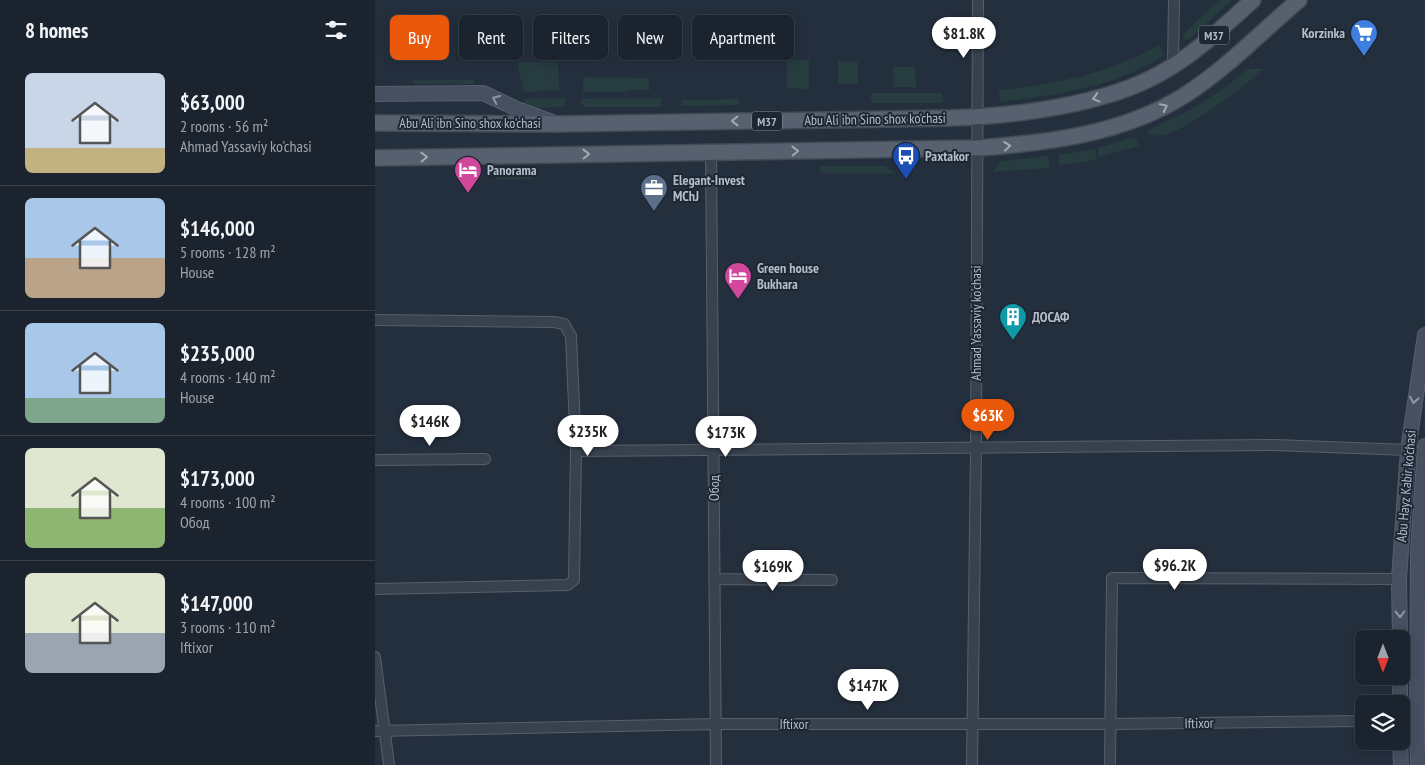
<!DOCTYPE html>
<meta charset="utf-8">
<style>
body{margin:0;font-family:"PT Sans Narrow",sans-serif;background:#282f3a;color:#f1f3f6;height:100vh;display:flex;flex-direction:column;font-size:19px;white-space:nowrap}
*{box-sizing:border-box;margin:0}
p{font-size:16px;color:#a0a4aa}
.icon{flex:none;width:28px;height:28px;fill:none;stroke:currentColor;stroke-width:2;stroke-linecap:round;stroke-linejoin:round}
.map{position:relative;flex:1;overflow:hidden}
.details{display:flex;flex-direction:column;background:#1b232e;width:375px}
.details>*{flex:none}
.top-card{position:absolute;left:15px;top:15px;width:475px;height:45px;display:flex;gap:10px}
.needle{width:32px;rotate:180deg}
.tools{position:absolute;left:980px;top:630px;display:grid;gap:10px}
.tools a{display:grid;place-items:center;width:55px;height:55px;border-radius:8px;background:#1b232e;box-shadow:0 2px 12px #0003,0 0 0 1px #39404a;font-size:25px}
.price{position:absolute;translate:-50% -42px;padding:0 11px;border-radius:18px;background:#fff;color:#222;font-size:16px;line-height:32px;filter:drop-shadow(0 1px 2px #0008)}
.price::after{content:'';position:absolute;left:50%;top:30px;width:15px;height:11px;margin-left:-8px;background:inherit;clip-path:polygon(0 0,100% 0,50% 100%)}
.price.selected{background:#ea580c;color:#fff}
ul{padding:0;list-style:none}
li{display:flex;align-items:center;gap:15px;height:125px;padding:0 25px}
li+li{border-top:1px solid #39404a}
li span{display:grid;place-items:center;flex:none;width:140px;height:100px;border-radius:8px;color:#555}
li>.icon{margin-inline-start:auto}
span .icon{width:60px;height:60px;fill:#fffc;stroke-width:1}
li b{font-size:21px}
h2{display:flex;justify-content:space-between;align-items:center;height:60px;padding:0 25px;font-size:21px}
.pill{padding:0 18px;border-radius:8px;background:#1b232e;box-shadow:0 2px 12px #0003,0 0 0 1px #39404a;font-size:18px;line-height:45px}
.pill.selected{background:#ea580c;color:#fff}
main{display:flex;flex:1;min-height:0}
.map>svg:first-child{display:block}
</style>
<main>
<section class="details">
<h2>8 homes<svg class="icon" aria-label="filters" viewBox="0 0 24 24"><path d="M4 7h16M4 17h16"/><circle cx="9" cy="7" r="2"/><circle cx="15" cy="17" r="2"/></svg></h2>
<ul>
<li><span style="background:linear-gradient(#c9d6e8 75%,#c2b280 0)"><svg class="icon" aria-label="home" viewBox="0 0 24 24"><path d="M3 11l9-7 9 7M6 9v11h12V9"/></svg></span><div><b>$63,000</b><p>2 rooms · 56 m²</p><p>Ahmad Yassaviy ko'chasi</p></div></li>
<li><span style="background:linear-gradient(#a9c7e8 60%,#b9a48a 0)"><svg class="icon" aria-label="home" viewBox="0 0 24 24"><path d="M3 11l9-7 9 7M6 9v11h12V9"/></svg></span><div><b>$146,000</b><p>5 rooms · 128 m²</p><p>House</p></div></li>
<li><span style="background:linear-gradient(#a9c7e8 75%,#7fa58c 0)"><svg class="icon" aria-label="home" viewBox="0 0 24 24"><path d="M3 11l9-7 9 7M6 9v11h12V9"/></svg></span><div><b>$235,000</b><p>4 rooms · 140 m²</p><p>House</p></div></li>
<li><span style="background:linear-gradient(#dfe7d0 60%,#8fb573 0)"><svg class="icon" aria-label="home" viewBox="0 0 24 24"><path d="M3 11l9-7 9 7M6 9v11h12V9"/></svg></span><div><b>$173,000</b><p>4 rooms · 100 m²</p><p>Обод</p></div></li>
<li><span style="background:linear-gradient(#dfe7d0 60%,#9aa5b1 0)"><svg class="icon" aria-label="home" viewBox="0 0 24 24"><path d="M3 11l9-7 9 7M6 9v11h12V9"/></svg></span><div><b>$147,000</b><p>3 rooms · 110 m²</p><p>Iftixor</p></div></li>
</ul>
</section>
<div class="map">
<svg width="1050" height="765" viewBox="0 0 1050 765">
<rect width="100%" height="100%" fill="#242f3e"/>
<path fill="#263c3f" d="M 844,0 L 857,0 L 817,37 L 812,40 L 808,38 L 808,34 Z
M 784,45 L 789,55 C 742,87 680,95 625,102 L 624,90 C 679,85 736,73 784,45 Z
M 412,60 L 434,60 L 434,89 L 412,88 Z
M 463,61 L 483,62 L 483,84 L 463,84 Z
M 142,62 L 183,62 L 184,90 L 149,92 Z
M 518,67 L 540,67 L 541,87 L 519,87 Z
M 873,69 L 889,69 C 872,83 792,150 773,133 L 773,130 L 815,110 L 848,89 Z
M 208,77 L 273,78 L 275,90 L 256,90 L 250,92 L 208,92 Z
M 38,80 L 99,80 L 99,84 L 38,84 Z
M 497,93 L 567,93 L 568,101 L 566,103 L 497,103 L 495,98 Z
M 191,98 L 191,103 L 188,107 L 155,108 L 150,104 L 149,99 Z
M 284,98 L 287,99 L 286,106 L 284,107 L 209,107 L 206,103 L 206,99 Z
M 364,99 L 364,105 L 307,106 L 306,103 L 308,100 Z
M 757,138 L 761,139 L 764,146 L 724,157 L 723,148 Z
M 720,149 L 722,159 L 697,164 L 684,165 L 684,155 Z
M 673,156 L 675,168 L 617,172 L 626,161 Z
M 445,166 L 510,166 L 521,174 L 445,173 Z
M 123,170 L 156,170 L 156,179 L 122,180 Z"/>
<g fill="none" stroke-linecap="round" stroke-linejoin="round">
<defs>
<path id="street" d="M 798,66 L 799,0
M 336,151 L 341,765
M 0,320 L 179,322 L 189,324 L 196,336 L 201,451 L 199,580 L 193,585 L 0,589
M 201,451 L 899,445 L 1033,450
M 0,460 L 110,459
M 339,579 L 457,580
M 0,657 L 14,765
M 0,731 L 341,724 L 735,724 L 989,721
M 597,765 L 601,449 L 603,0
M 735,765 L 737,578 L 1024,579"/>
<path id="secondary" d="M 0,94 L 108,93 L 142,109 L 180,123
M 1025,639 L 1024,579 L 1033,450 L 1050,335
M 1025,704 L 1025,676
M 1025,741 L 1026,765
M 1043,765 L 1042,722 L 1043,551 L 1050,446"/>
<path id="primary" d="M 0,123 L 183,124 L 576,118 C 640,116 730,105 786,73 C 820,54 849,26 878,0
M 0,158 L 602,148 C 672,143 749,134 810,95 C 852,68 886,32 924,0"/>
</defs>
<use href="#street" stroke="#565f6c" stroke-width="12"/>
<use href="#secondary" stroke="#565f6c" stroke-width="16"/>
<use href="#primary" stroke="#414a57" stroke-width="18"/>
<use href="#street" stroke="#38414e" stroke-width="10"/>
<use href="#secondary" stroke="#465061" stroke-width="14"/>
<use href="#primary" stroke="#56606e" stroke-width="15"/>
</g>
<defs><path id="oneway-chevron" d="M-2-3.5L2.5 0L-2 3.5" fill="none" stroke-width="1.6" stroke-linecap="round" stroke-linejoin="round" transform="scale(1.25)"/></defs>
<g stroke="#a1aab7">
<use href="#oneway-chevron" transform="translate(721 98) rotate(165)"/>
<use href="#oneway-chevron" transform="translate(789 107) rotate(-26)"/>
<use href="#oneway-chevron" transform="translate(360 121) rotate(179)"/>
<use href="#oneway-chevron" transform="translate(632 146) rotate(-6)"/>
<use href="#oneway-chevron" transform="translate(420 151) rotate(-1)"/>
<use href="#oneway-chevron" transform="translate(211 154) rotate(-1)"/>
<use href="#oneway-chevron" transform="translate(49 157) rotate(-1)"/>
</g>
<g stroke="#8e96a5">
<use href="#oneway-chevron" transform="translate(121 99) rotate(-155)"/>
<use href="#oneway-chevron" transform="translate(1039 400) rotate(100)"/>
<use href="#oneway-chevron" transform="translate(1025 614) rotate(89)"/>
</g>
<defs>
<symbol id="supermarket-pin" viewBox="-11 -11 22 30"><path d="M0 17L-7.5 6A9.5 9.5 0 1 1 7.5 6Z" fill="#3f7fe0" stroke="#1d2633"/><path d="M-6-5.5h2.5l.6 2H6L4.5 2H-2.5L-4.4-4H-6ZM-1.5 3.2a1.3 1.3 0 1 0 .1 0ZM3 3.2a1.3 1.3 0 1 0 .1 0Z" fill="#fff"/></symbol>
<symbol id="bus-pin" viewBox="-11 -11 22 30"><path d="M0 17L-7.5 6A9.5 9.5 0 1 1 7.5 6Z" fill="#1a4fb4" stroke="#1d2633"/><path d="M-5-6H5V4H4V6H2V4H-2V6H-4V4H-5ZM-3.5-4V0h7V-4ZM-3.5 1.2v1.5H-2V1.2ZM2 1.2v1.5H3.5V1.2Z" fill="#fff"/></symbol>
<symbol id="hotel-pin" viewBox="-11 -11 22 30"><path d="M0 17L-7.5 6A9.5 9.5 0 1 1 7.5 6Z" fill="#d1479c" stroke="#1d2633"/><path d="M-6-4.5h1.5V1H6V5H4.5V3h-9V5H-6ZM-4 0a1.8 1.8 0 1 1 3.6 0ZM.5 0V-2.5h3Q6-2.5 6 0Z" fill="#fff"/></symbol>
<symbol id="office-pin" viewBox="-11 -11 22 30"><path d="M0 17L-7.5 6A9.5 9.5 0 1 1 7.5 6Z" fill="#5c6f8a" stroke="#1d2633"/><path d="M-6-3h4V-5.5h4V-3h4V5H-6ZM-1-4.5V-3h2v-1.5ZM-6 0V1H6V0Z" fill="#fff"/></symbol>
<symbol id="building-pin" viewBox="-11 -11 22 30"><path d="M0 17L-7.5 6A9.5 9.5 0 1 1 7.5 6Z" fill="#0f9aa8" stroke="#1d2633"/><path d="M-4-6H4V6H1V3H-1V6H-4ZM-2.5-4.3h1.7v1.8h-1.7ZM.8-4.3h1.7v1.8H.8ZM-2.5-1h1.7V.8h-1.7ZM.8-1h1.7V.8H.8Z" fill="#fff"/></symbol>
</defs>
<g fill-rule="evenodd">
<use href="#supermarket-pin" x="973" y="17" width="32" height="43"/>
<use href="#bus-pin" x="515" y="140" width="32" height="43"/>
<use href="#hotel-pin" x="77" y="154" width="32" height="43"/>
<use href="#office-pin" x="263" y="172" width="32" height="43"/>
<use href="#hotel-pin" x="347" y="260" width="32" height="43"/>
<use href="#building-pin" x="622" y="301" width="32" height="43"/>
</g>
<g text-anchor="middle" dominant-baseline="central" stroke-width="4" stroke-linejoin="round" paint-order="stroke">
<g fill="#1d2633" stroke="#878f9c" stroke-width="1">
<rect x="824" y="25.5" width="30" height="19" rx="4"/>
<rect x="377" y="111.5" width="30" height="19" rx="4"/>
</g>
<g font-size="12" font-weight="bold" fill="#b4bcc9">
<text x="839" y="35">M37</text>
<text x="392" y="121">M37</text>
</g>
<g font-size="14" font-weight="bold" fill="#b4bcc9" stroke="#1d2633" text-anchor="start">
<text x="970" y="33" text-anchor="end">Korzinka</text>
<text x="550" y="156">Paxtakor</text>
<text x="112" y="170">Panorama</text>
<text x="298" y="180">Elegant-Invest<tspan x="298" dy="16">MChJ</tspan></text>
<text x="382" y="268">Green house<tspan x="382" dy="16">Bukhara</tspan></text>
<text x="657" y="317">ДОСАФ</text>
</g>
<g font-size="14" fill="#b4bcc9" stroke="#1d2633">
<text transform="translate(500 119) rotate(-1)">Abu Ali ibn Sino shox ko'chasi</text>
<text x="95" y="123">Abu Ali ibn Sino shox ko'chasi</text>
<text transform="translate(601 323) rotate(-90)">Ahmad Yassaviy ko'chasi</text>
<text transform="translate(1031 486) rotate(-85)">Abu Hayz Kabir ko'chasi</text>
<text transform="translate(339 488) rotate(-90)">Обод</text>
<text transform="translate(824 723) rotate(-1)">Iftixor</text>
<text x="419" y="724">Iftixor</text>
</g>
</g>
</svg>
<div class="tools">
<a><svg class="needle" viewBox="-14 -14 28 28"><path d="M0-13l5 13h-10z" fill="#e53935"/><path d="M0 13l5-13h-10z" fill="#a0a4aa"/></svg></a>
<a><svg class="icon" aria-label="layers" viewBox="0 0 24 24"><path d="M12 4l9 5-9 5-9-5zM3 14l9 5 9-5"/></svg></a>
</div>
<b class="price" style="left:589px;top:59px">$81.8K</b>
<b class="price selected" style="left:613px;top:441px">$63K</b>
<b class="price" style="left:55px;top:447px">$146K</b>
<b class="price" style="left:213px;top:457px">$235K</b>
<b class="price" style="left:351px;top:458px">$173K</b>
<b class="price" style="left:800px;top:591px">$96.2K</b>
<b class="price" style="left:398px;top:592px">$169K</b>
<b class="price" style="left:493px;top:711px">$147K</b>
<div class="top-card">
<a class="pill selected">Buy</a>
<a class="pill">Rent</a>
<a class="pill">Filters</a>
<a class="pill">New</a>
<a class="pill">Apartment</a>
</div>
</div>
</main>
